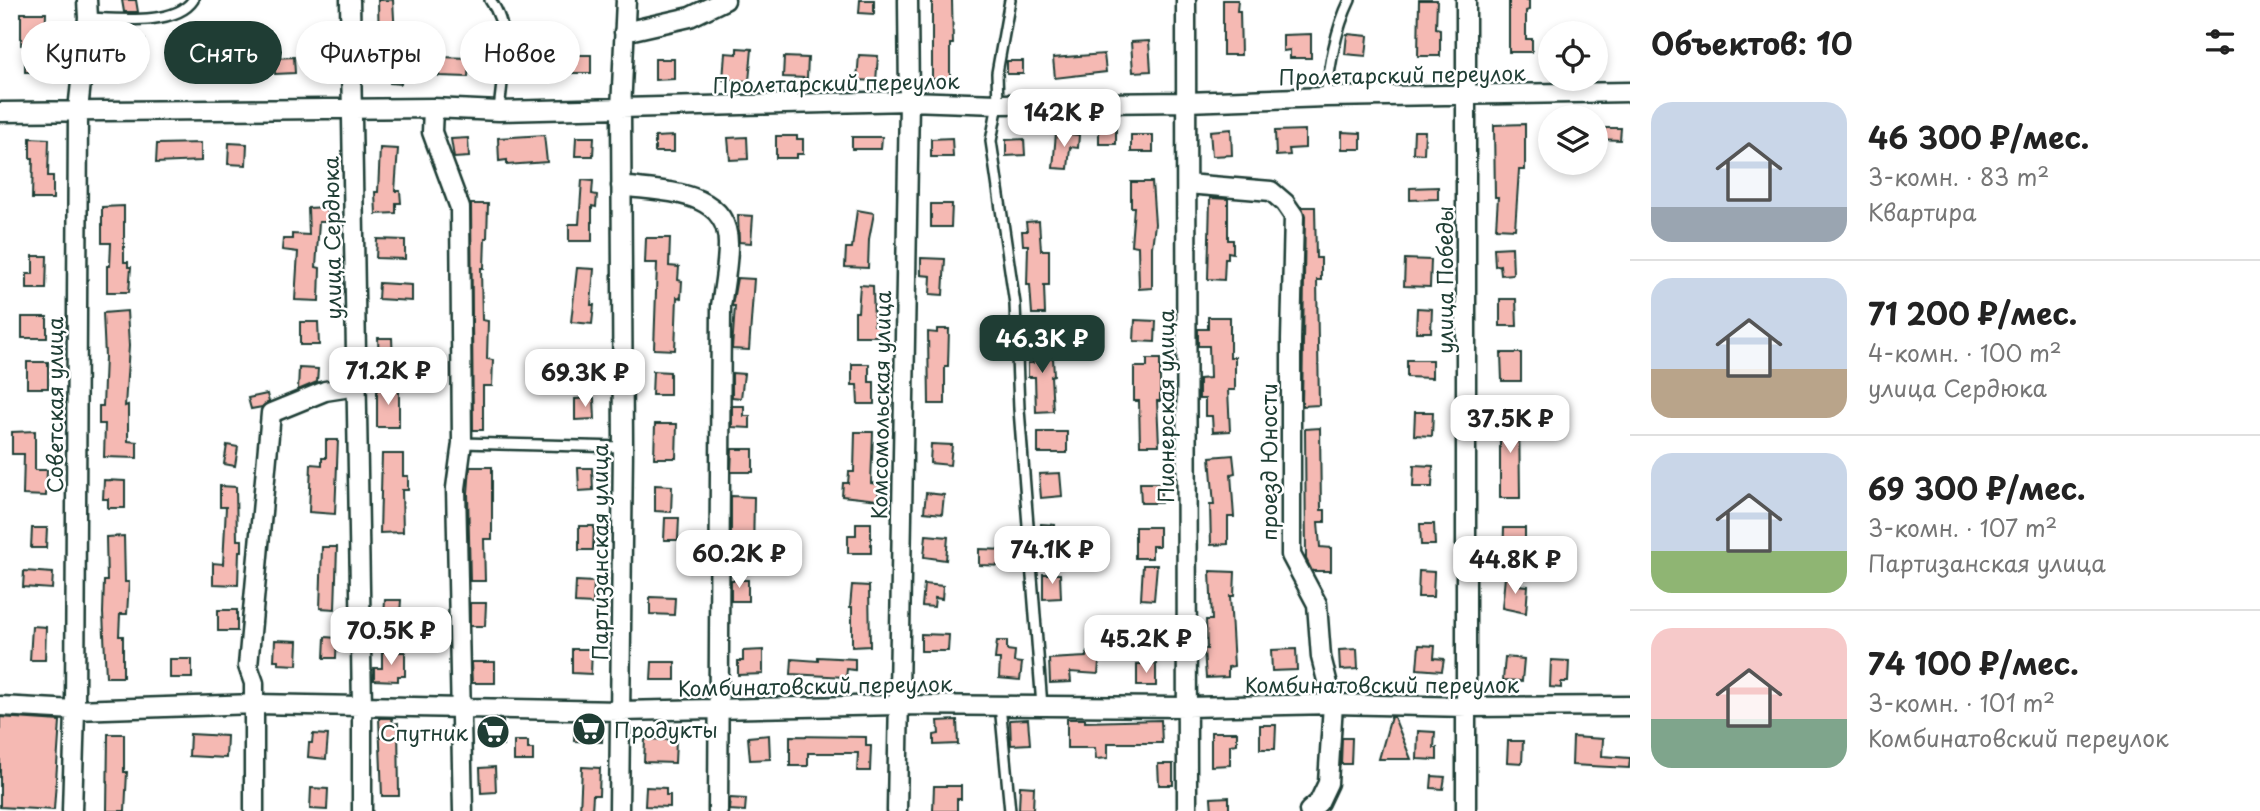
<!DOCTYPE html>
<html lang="ru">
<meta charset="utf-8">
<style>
body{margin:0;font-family:"Playpen Sans",sans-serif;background:#f2f2f2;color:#222;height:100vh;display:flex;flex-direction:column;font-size:26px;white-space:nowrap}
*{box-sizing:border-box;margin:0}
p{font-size:23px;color:#767676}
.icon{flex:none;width:38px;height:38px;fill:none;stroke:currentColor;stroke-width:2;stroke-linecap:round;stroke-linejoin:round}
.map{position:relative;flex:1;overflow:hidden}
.panel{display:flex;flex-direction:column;background:#fff;width:630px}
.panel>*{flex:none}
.top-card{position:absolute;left:21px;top:21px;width:665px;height:63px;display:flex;gap:14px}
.buttons{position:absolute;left:1538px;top:21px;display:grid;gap:14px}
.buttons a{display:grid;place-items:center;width:70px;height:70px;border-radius:50%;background:#fff;box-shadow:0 4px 10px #0003;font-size:35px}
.price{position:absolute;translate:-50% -60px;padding:0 16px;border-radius:14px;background:#fff;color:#222;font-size:23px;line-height:46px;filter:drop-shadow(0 2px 4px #0008)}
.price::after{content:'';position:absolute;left:50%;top:42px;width:21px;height:16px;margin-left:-10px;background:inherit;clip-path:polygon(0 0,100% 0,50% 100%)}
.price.selected{background:#1f3d34;color:#fff}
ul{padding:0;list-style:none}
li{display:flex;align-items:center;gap:21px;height:175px;padding:0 21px}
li+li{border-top:2px solid #e0e0e0}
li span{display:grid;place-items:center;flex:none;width:196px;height:140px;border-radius:21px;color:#555}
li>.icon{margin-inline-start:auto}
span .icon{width:84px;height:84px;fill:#fffc;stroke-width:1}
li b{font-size:30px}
h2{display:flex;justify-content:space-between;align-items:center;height:84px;padding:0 21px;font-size:30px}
.tag{padding:0 24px;border-radius:32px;background:#fff;box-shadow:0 4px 10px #0003;font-size:24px;line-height:63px}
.tag.selected{background:#1f3d34;color:#fff}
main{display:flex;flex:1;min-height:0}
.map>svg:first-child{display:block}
</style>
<main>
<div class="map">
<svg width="1630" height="811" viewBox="0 0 1630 811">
<rect width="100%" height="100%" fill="#fff"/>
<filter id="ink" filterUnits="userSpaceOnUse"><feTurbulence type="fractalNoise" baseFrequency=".0143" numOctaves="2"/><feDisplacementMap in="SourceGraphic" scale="14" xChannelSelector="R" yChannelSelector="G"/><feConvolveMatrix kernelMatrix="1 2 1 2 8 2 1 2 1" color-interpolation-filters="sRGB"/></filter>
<g filter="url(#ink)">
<path fill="#f5b9b3" stroke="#1f3d34" stroke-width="2" d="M 122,0 L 136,0 L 138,12 L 124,12 Z
M 378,0 L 393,0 L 396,55 L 403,56 L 401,84 L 390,83 L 390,78 L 381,77 L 383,44 L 379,45 Z
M 860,0 L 874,0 L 874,14 L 859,13 Z
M 932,0 L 952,0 L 953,44 L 950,44 L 950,79 L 932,79 Z
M 1223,0 L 1238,0 L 1237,11 L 1240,11 L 1241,55 L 1223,55 Z
M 1419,0 L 1437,0 L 1436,28 L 1440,29 L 1440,56 L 1418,56 Z
M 1509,0 L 1529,0 L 1529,10 L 1526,11 L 1526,39 L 1532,39 L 1532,52 L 1509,52 Z
M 21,13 L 46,13 L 44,72 L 25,72 L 25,45 L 21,45 Z
M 183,26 L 204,26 L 200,62 L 182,62 Z
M 318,32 L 334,32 L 334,45 L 337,45 L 337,64 L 312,64 L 312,43 L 318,43 Z
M 1311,34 L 1311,58 L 1290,58 L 1290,50 L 1283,51 L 1283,35 Z
M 1347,34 L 1368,36 L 1366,56 L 1345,54 Z
M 145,40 L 145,64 L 121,64 L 121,41 Z
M 1149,41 L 1151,71 L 1133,72 L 1131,42 Z
M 737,48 L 752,49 L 749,81 L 723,80 L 725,53 L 737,54 Z
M 1104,54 L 1106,72 L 1055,78 L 1053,58 Z
M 554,55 L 591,55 L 591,73 L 562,73 L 562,66 L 554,66 Z
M 859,55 L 878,56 L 876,81 L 857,80 Z
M 294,57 L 295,73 L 275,74 L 274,58 Z
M 439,57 L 469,58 L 468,77 L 439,76 Z
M 784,57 L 808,58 L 807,78 L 783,77 Z
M 655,59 L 674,59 L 674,79 L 655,80 Z
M 1007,61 L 1023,61 L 1023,74 L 1007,74 Z
M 511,62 L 532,62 L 532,80 L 509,80 Z
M 1525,124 L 1525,170 L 1519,170 L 1515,229 L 1496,228 L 1498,197 L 1495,197 L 1494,125 Z
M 1099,126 L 1116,126 L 1116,144 L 1099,144 Z
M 1596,128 L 1621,128 L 1620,140 L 1596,139 Z
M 1231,129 L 1232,155 L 1212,156 L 1210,131 Z
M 1305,130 L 1305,148 L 1289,149 L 1290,155 L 1276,156 L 1275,131 Z
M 1414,131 L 1425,131 L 1424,154 L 1413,153 Z
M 1342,132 L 1361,133 L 1361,149 L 1342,149 Z
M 1056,133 L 1079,135 L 1078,148 L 1070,147 L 1068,169 L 1053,168 Z
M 544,135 L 547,162 L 507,165 L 507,160 L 499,161 L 498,138 Z
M 1131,135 L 1153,135 L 1153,152 L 1131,152 Z
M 674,136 L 674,152 L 655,152 L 655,137 Z
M 776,136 L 797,136 L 797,139 L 803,139 L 803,154 L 797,154 L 797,158 L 776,158 Z
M 576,137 L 594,137 L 593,156 L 575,156 Z
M 747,137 L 748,159 L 730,160 L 728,138 Z
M 852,137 L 882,137 L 881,149 L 852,149 Z
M 30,138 L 49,139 L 48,176 L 53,176 L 53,199 L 32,199 L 33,158 L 30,158 Z
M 468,138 L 469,157 L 454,158 L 451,139 Z
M 952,138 L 953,157 L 931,157 L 931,139 Z
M 1024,139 L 1025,155 L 1006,156 L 1006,140 Z
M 201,143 L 201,161 L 156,163 L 157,144 Z
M 229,143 L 247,144 L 246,165 L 228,164 Z
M 380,148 L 398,149 L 395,191 L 400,191 L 401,203 L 396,203 L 396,213 L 376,214 L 375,192 L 378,192 Z
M 582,180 L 593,181 L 592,194 L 597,195 L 596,207 L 592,206 L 592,241 L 569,241 L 569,224 L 579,224 Z
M 1131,182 L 1152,182 L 1155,224 L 1152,247 L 1152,288 L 1139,289 L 1138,246 L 1131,245 L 1134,207 L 1131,207 Z
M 1438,187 L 1438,199 L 1410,200 L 1410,188 Z
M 1210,198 L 1228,199 L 1228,240 L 1233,240 L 1233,253 L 1228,252 L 1228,259 L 1225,259 L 1224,280 L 1208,279 Z
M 471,204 L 488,204 L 487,238 L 485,238 L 484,268 L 481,268 L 482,320 L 488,321 L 487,359 L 493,360 L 492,386 L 483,386 L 483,430 L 473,430 Z
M 931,204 L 952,204 L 951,227 L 931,227 Z
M 124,206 L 124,262 L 128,262 L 128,267 L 131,267 L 129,292 L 107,292 L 107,266 L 110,266 L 111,243 L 102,243 L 102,207 Z
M 327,207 L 328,222 L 319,222 L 316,267 L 320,268 L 319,301 L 295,300 L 298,252 L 282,250 L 283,239 L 292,239 L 292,234 L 309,235 L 308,208 Z
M 1302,207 L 1315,207 L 1316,258 L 1321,258 L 1321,280 L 1317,280 L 1319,405 L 1302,406 L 1305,216 Z
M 857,210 L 874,213 L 869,239 L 868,268 L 845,267 L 846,248 L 852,248 Z
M 738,215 L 753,216 L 751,243 L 739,242 Z
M 1039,221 L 1041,250 L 1049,250 L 1049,285 L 1044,285 L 1045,314 L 1032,314 L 1030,285 L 1027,285 L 1028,245 L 1023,245 L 1022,231 L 1027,231 L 1026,222 Z
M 646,238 L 670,238 L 669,266 L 679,267 L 678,280 L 682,281 L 681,298 L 677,297 L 675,350 L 654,349 L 657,263 L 645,263 Z
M 377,239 L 405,240 L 405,259 L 376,258 Z
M 1512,247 L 1513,274 L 1501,275 L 1500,265 L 1495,266 L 1494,248 Z
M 33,256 L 47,256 L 46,289 L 27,289 L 27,274 L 33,274 Z
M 921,258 L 945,259 L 943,295 L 930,294 L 931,276 L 921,275 Z
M 1405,259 L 1431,260 L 1430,287 L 1404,286 Z
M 577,268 L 594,269 L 591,305 L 594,305 L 592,324 L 571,322 Z
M 737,278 L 754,279 L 749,350 L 732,349 L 735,306 L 732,306 Z
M 379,283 L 412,285 L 412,301 L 378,299 Z
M 860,285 L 873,286 L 874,325 L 882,325 L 883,336 L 855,336 L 855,312 L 858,312 Z
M 1500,299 L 1516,299 L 1517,326 L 1500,326 Z
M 1417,308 L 1432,309 L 1431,332 L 1416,332 Z
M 127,311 L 129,346 L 125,406 L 128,405 L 128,441 L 137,442 L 137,458 L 104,457 L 105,424 L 99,424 L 99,406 L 103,406 L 105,357 L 103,313 Z
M 22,317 L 47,317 L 47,338 L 22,338 Z
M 1208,317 L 1230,317 L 1230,357 L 1235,357 L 1235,390 L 1228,390 L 1230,431 L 1213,432 L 1212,416 L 1205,416 L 1205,399 L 1199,399 L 1199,379 L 1210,378 L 1209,346 L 1198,346 L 1198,329 L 1208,329 Z
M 1135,320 L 1156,321 L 1155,342 L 1134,341 Z
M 300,322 L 318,322 L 319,345 L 300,345 Z
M 937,329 L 949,329 L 948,366 L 945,366 L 945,404 L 929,404 L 928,332 L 937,333 Z
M 378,338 L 392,338 L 393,361 L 379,362 Z
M 1049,341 L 1050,358 L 1053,358 L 1054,375 L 1051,376 L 1053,411 L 1036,412 L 1035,377 L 1028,377 L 1028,363 L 1033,363 L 1031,342 Z
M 1501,353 L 1521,353 L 1521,381 L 1502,381 Z
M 572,356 L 588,356 L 588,375 L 572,375 Z
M 1147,359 L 1160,359 L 1160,401 L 1157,401 L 1159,445 L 1140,445 L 1139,401 L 1134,401 L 1134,367 L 1147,367 Z
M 1407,360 L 1432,360 L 1432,378 L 1407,377 Z
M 27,362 L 48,362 L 48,388 L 27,388 Z
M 852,364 L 869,364 L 869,382 L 874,382 L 874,404 L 858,404 L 857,385 L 852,385 Z
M 299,368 L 318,369 L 317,382 L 298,390 Z
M 653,371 L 670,372 L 670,395 L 652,395 Z
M 732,373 L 744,374 L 741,398 L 732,397 Z
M 377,387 L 399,387 L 399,427 L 377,427 Z
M 267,394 L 269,402 L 262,407 L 251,409 L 248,398 Z
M 594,398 L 595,419 L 575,420 L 575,399 Z
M 732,406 L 744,406 L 744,416 L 750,416 L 750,428 L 732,427 Z
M 1500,411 L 1519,411 L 1520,498 L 1500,498 Z
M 1415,412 L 1433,412 L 1432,436 L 1414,435 Z
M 655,424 L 677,424 L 676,458 L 654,458 Z
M 1320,428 L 1321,510 L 1325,510 L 1325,522 L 1318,522 L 1320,547 L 1331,548 L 1331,571 L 1312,571 L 1306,559 L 1305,429 Z
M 35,431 L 35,470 L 47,470 L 46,496 L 23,495 L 24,454 L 12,454 L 12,432 Z
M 855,432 L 873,432 L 871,483 L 879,484 L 878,500 L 842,496 L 843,483 L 848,483 L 849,472 L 854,472 Z
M 1038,432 L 1067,432 L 1067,453 L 1038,453 Z
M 326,440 L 338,440 L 335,514 L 309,512 L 311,464 L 322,465 L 322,458 L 326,458 Z
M 931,444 L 952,445 L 950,465 L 930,463 Z
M 227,445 L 238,447 L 235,466 L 224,464 Z
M 732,449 L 753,449 L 753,472 L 731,472 Z
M 382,454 L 403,454 L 403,476 L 408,476 L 408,490 L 402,490 L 403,532 L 380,533 Z
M 1233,455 L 1235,473 L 1231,474 L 1234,517 L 1228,517 L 1228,544 L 1211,545 L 1210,505 L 1214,505 L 1210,457 Z
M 1414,465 L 1433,466 L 1432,487 L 1413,487 Z
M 470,467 L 492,467 L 492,539 L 484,539 L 485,581 L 470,581 L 468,493 Z
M 578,468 L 592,468 L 593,490 L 579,491 Z
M 1060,473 L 1062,496 L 1041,498 L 1039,474 Z
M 104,480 L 125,481 L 125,508 L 108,508 L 108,499 L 103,499 Z
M 1140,483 L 1161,483 L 1161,503 L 1141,503 Z
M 655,485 L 672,486 L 671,512 L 655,511 Z
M 220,486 L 236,487 L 237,540 L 242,540 L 242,551 L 239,551 L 238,585 L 213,584 L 213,563 L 223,564 L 226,507 L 220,507 Z
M 926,493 L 944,495 L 942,514 L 924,512 Z
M 731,496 L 754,497 L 753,556 L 731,556 Z
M 665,518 L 679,518 L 678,540 L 664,540 Z
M 856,523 L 871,523 L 871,553 L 848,553 L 848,535 L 856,535 Z
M 1041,524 L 1055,525 L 1054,543 L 1041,543 Z
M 1420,524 L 1434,524 L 1435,545 L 1421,545 Z
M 579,526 L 594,526 L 593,550 L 579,550 Z
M 1135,527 L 1159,527 L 1159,546 L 1152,546 L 1152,558 L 1135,558 Z
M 32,528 L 47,528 L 46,548 L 31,548 Z
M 1504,528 L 1525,528 L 1525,557 L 1503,557 Z
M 926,535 L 948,537 L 946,560 L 924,557 Z
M 124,536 L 125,582 L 129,582 L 127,614 L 120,614 L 119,636 L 123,636 L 123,677 L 106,677 L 103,613 L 104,581 L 107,581 L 106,537 Z
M 322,547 L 337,547 L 335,609 L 320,608 Z
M 979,549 L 1007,550 L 1006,566 L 979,565 Z
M 1143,565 L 1157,565 L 1154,600 L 1141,599 Z
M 24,571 L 53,573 L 52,589 L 23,587 Z
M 1210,571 L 1235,572 L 1234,596 L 1230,596 L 1234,666 L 1228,667 L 1228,677 L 1206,678 L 1204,649 L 1207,649 L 1206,620 L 1212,620 Z
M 1419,571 L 1434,572 L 1433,597 L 1418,597 Z
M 1043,574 L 1060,574 L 1061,598 L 1043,599 Z
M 1505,577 L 1518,578 L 1518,585 L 1528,586 L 1526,613 L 1502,608 Z
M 731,580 L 748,580 L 748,601 L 731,601 Z
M 576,581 L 594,582 L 593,604 L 575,603 Z
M 924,584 L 943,586 L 942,599 L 935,598 L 934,607 L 922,606 Z
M 852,585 L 869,586 L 870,646 L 852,647 L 852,607 L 850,607 Z
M 650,597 L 675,598 L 674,615 L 650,614 Z
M 385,600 L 401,600 L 400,614 L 406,615 L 404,633 L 383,632 Z
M 470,603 L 486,603 L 485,626 L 470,626 Z
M 218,610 L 237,610 L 237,631 L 218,631 Z
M 1135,622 L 1156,623 L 1155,641 L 1134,640 Z
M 32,626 L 46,627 L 45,660 L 30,660 Z
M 921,634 L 949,635 L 948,651 L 921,651 Z
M 325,637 L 337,638 L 336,658 L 324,658 Z
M 275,640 L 298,641 L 297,665 L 278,664 L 278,660 L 274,660 Z
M 997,641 L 1007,641 L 1007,650 L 1015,651 L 1014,662 L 1022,663 L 1020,680 L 999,678 L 1000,659 L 995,659 Z
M 1419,645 L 1435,646 L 1434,658 L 1444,659 L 1442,671 L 1417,669 Z
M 572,649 L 592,649 L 591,674 L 572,673 Z
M 1296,649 L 1297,670 L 1272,671 L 1271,650 Z
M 1357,649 L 1358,669 L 1340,670 L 1339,650 Z
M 763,650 L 763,674 L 738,675 L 738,661 L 743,661 L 743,651 Z
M 382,652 L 405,652 L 405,676 L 398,676 L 398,681 L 374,680 L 374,668 L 382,668 Z
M 1087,652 L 1100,652 L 1098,674 L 1070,672 L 1071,682 L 1050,683 L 1049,659 L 1086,657 Z
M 818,657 L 855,659 L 855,670 L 847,669 L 846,677 L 791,674 L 792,659 L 818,661 Z
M 1505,657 L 1524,659 L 1522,681 L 1503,680 Z
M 170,659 L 192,659 L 192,678 L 170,678 Z
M 1551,660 L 1569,661 L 1568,682 L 1561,682 L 1561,688 L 1550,687 Z
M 471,662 L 495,662 L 495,683 L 472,683 Z
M 652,662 L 675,662 L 675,680 L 651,680 Z
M 1137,664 L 1156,664 L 1156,686 L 1137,686 Z
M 0,717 L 60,721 L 54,810 L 0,807 Z
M 1391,717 L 1394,717 L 1411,759 L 1379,759 Z
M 379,718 L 392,718 L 393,724 L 398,723 L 399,796 L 382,796 Z
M 1028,719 L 1030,744 L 1011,745 L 1010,720 Z
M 1067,719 L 1085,719 L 1085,722 L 1161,720 L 1162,743 L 1108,743 L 1108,758 L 1096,759 L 1095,748 L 1067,748 Z
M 483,720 L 503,720 L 503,746 L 482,745 Z
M 957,720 L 958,744 L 934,745 L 934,735 L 939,734 L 938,721 Z
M 575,722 L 603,722 L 602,742 L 574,741 Z
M 1260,725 L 1276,725 L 1275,749 L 1260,749 Z
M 1418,731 L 1435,732 L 1434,748 L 1437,748 L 1437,760 L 1417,759 Z
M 1211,732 L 1237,732 L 1237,744 L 1230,745 L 1230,765 L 1211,766 Z
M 108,734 L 124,734 L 124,772 L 127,772 L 125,811 L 107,811 Z
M 190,734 L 227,736 L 226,758 L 189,756 Z
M 313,734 L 328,735 L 326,759 L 308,757 L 309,743 L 312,743 Z
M 769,735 L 770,759 L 750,760 L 748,737 Z
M 790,736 L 866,737 L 866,746 L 871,746 L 870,771 L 857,771 L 858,753 L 808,753 L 808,766 L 790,766 Z
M 1573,737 L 1603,739 L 1602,756 L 1630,758 L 1629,768 L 1572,765 Z
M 1342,738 L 1352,738 L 1351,764 L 1341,764 Z
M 645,739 L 676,740 L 675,763 L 644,762 Z
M 514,741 L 528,741 L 528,749 L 533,749 L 533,761 L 514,761 Z
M 1508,741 L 1523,741 L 1522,763 L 1507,762 Z
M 1158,764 L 1173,764 L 1173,785 L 1159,785 Z
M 495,767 L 496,792 L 481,793 L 480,768 Z
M 582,767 L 600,768 L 599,795 L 593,795 L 592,811 L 580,811 Z
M 1432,776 L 1445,777 L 1443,789 L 1431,788 Z
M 934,786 L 961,786 L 961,799 L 957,799 L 957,811 L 933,811 Z
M 1020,786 L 1034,787 L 1033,809 L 1019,809 Z
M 646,787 L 666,788 L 666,795 L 670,795 L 670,807 L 645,806 Z
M 311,788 L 328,789 L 327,810 L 310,809 Z
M 1229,797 L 1229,811 L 1212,811 L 1211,798 Z
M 730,798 L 746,799 L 745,811 L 729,810 Z"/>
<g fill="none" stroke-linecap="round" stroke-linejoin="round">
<defs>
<path id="service" d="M 490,0 C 513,30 502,76 499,111
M 1010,0 L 997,73 L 998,104 L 991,141 L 1015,304 L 1019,409 L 1042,706
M 88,18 C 116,19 176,26 193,0
M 1326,97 C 1330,64 1335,31 1350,0
M 462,443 L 623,447
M 1000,705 L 1010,811"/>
<path id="minor" d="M 350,0 L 362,707 L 362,811
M 1186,0 L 1187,811
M 1466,0 L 1466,811
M 624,32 L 690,17 L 725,0
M 433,108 L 432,132 L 460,208 L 462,443 L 456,488 L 463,811
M 0,112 L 433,108 L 499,111 L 909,101 L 998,104 L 1186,102 L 1326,97 L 1630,92
M 1187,184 L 1271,191 L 1285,203 L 1294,216 L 1291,340 L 1291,555 L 1317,604 L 1321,657 L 1333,704 L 1328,783 L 1319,802 L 1309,811
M 621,186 C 662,192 729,189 728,245 C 728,265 724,286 721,306 L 718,811
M 0,706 L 75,710 L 255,704 L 621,711 L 898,705 L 1187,707 L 1333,704 L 1468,707 L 1630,706
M 72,811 L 75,710 L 78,110 L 88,18 L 87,0
M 254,811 L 254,683 L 248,666 L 271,413 L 325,391 L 357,386
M 619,811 L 623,447 L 621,110 L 626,0
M 897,811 L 909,101 L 908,0"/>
</defs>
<use href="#service" stroke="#1f3d34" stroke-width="14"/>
<use href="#minor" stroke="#1f3d34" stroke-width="23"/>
<use href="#service" stroke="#fff" stroke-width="9"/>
<use href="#minor" stroke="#fff" stroke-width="18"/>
</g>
</g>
<defs>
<symbol id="supermarket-disc" viewBox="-11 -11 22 22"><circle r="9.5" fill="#1f3d34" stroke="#fff"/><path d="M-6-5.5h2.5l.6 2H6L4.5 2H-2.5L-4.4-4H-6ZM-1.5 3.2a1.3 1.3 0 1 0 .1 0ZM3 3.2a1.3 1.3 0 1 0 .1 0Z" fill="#fff"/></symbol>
</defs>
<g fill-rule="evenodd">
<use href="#supermarket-disc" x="570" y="710" width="38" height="38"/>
<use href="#supermarket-disc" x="474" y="713" width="38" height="38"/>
</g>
<g text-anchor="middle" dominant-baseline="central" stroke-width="5" stroke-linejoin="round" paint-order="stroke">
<g font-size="21" fill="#1f3d34" stroke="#fff">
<text transform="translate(1402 74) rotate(-1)">Пролетарский переулок</text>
<text transform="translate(836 82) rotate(-1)">Пролетарский переулок</text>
<text transform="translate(331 238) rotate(-91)">улица Сердюка</text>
<text transform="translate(1444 280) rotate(-90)">улица Победы</text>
<text transform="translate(54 405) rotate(-90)">Советская улица</text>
<text transform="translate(880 405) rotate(-89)">Комсомольская улица</text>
<text transform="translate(1165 406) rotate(-90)">Пионерская улица</text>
<text transform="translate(1268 462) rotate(-90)">проезд Юности</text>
<text transform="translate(599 552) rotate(-90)">Партизанская улица</text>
<text x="1382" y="684">Комбинатовский переулок</text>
<text transform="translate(815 685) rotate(-1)">Комбинатовский переулок</text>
</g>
<g font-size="21" fill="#1f3d34" stroke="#fff" text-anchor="start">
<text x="614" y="729">Продукты</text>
<text x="468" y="732" text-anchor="end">Спутник</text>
</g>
</g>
</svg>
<div class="buttons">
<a><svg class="icon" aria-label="locate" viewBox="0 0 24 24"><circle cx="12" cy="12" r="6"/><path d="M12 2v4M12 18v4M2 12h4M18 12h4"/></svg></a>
<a><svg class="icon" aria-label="layers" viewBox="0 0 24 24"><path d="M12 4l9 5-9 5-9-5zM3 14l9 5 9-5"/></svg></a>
</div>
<b class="price" style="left:1064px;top:149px">142K ₽</b>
<b class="price selected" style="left:1042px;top:375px">46.3K ₽</b>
<b class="price" style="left:388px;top:407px">71.2K ₽</b>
<b class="price" style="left:585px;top:409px">69.3K ₽</b>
<b class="price" style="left:1510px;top:455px">37.5K ₽</b>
<b class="price" style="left:1052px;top:586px">74.1K ₽</b>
<b class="price" style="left:739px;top:590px">60.2K ₽</b>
<b class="price" style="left:1515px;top:596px">44.8K ₽</b>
<b class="price" style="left:391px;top:667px">70.5K ₽</b>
<b class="price" style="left:1146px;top:675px">45.2K ₽</b>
<div class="top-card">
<a class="tag">Купить</a>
<a class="tag selected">Снять</a>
<a class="tag">Фильтры</a>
<a class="tag">Новое</a>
</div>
</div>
<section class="panel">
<h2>Объектов: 10<svg class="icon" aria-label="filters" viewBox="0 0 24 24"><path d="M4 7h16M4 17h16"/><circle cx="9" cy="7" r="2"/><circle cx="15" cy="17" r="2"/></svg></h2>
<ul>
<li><span style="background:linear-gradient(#c9d6e8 75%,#9aa5b1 0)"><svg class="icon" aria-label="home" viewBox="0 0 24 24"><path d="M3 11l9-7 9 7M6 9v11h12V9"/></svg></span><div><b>46 300 ₽/мес.</b><p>3-комн. · 83 m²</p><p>Квартира</p></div></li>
<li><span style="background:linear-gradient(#c9d6e8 65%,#b9a48a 0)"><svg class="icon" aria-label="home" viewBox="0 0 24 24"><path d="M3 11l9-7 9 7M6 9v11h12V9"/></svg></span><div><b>71 200 ₽/мес.</b><p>4-комн. · 100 m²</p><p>улица Сердюка</p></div></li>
<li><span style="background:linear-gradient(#c9d6e8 70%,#8fb573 0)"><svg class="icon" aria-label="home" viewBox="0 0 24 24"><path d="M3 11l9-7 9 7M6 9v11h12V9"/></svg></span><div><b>69 300 ₽/мес.</b><p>3-комн. · 107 m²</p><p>Партизанская улица</p></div></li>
<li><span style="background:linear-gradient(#f6c9c9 65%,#7fa58c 0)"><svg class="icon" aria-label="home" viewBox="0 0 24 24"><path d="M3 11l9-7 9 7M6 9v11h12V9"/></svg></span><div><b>74 100 ₽/мес.</b><p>3-комн. · 101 m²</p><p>Комбинатовский переулок</p></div></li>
</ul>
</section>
</main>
